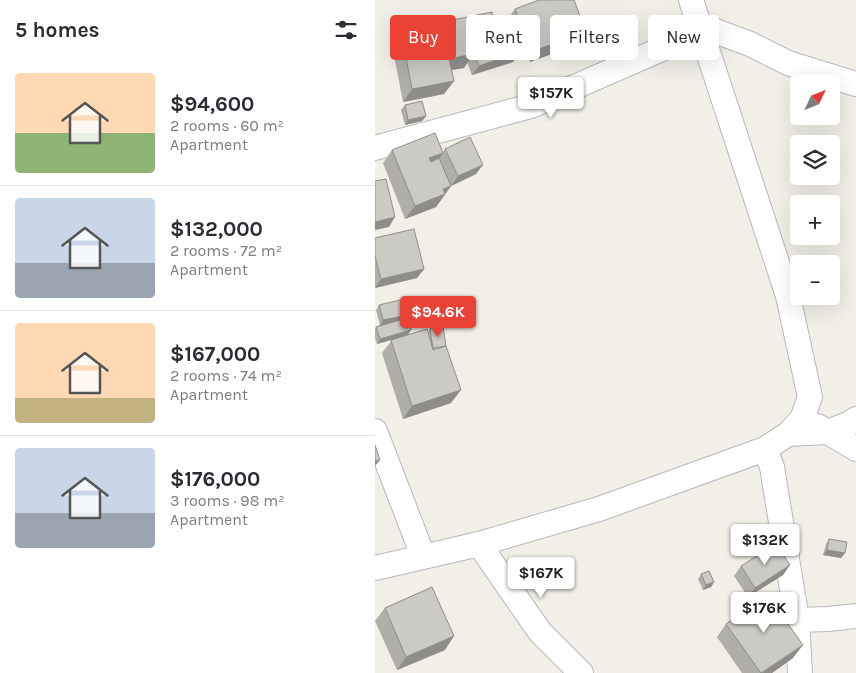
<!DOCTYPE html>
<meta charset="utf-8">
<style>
body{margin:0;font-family:Karla,sans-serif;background:#f7f7f7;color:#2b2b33;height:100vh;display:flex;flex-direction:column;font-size:19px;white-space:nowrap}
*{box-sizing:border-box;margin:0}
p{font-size:16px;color:#7c7c81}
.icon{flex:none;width:28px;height:28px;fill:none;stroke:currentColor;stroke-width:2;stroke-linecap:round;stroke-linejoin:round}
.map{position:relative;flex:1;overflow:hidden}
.panel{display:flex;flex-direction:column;background:#fff;width:375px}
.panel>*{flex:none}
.banner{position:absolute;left:15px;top:15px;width:390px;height:45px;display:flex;gap:10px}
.needle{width:32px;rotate:47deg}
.fabs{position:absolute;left:415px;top:75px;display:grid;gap:10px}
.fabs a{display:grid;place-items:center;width:50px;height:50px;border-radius:5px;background:#fff;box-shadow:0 5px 20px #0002;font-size:25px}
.price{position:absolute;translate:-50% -42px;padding:0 11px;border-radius:5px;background:#fff;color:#222;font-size:16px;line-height:32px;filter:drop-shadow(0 1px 2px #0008)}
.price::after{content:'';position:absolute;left:50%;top:30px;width:15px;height:11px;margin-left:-8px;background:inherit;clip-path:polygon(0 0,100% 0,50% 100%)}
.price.active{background:#ea4335;color:#fff}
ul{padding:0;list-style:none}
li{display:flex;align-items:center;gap:15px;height:125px;padding:0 15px}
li+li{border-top:1px solid #e1e1e2}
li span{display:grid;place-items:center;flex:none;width:140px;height:100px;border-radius:5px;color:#555}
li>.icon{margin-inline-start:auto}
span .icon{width:60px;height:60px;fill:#fffc;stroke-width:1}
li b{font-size:21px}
h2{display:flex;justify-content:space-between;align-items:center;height:60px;padding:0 15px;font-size:21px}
.pill{padding:0 18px;border-radius:5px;background:#fff;box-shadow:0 5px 20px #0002;font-size:18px;line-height:45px}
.pill.active{background:#ea4335;color:#fff}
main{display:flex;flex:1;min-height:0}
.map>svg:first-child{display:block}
</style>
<main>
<section class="panel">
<h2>5 homes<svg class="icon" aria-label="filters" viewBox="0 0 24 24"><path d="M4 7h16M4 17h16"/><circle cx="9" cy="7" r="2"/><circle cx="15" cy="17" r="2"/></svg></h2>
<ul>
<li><span style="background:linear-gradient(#ffd9b3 60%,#8fb573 0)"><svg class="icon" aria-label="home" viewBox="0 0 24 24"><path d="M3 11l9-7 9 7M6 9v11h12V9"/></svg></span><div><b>$94,600</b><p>2 rooms · 60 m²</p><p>Apartment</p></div></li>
<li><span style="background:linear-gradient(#c9d6e8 65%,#9aa5b1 0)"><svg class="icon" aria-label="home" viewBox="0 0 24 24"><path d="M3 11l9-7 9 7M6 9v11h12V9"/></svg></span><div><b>$132,000</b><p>2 rooms · 72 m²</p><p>Apartment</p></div></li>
<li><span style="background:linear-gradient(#ffd9b3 75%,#c2b280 0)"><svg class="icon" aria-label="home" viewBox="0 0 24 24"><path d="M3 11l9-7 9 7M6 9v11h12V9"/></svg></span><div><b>$167,000</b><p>2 rooms · 74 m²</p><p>Apartment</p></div></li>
<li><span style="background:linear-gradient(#c9d6e8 65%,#9aa5b1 0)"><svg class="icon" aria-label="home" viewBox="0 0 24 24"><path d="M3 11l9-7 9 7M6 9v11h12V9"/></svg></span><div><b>$176,000</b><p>3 rooms · 98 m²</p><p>Apartment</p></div></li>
</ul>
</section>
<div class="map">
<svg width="481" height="673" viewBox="0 0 481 673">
<rect width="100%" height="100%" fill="#f1efe8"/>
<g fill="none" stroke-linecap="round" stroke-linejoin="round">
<defs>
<path id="street" d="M 0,148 L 156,106 L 289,48 L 324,25 L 375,44 L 413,63 L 481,84
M 442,426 L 453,432 L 481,449
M 0,431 L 48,556
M 413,434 L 453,432 L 475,423 L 481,419
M 390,449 L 397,467 L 422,620 L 425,673
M 104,544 L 165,632 L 206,673
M 0,568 L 104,544 L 224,509 L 390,449 L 413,434 L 427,419 L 435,397 L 413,296 L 316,0
M 422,620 L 453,619 L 481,616"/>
</defs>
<use href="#street" stroke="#b5b8bc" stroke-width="26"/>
<use href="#street" stroke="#fff" stroke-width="24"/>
</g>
<path fill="#afaea9" d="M 140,9 L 201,45 L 155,62 L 147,41 L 141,43 L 145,52 L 138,62 L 97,75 L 92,62 L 89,68 L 76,70 L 79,81 L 69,94 L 28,102 L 19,55 L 28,42 L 59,36 L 68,22 L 121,32 L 114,42 L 135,35 L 130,22 Z
M 30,105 L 51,116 L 47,121 L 30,125 L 26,110 Z
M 70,149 L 101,174 L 76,186 L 72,176 L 76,186 L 61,207 L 30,219 L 8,163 L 17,150 L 68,152 Z
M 0,238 L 49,269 L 42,278 L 0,288 Z
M 4,305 L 31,318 L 36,330 L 33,335 L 53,332 L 55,329 L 76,403 L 28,419 L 7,353 L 17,340 L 2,344 L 0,338 L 0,329 L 1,327 L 5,325 L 1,310 Z
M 454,539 L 470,553 L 466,558 L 448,555 L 451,544 Z
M 415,565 L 408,575 L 373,597 L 359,576 L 366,566 Z
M 326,574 L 339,582 L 336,587 L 328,590 L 323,579 Z
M 10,608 L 70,650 L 22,670 L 0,621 Z
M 351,624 L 418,658 L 397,673 L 367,673 L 342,637 Z"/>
<path fill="#8f8d8a" d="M 156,28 L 147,41 L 138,44 L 148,31 Z
M 121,32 L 112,45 L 85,50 L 94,37 Z
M 211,32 L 201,45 L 155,62 L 164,49 Z
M 145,52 L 138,62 L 97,75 L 104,66 Z
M 98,54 L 89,68 L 65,72 L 74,59 Z
M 79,81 L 69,94 L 28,102 L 37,89 Z
M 51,116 L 47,121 L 30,125 L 33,120 Z
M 68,153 L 59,166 L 54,158 Z
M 108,165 L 101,174 L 76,186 L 83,176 Z
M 76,186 L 61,207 L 30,219 L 40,206 L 68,189 Z
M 20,217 L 14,227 L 0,230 L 0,222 Z
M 49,269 L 42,278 L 0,288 L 6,279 Z
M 33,315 L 29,320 L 5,325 L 8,320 Z
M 36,330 L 32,335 L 2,344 L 5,339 Z
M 86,390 L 76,403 L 28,419 L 37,406 Z
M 5,460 L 0,466 L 0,461 Z
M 452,550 L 470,553 L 466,558 L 448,555 Z
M 415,565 L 408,575 L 373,597 L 380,588 Z
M 339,582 L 336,587 L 328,590 L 331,585 Z
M 79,636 L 70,650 L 22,670 L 31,657 Z
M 428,645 L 418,658 L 397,673 L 387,673 Z"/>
<path fill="#cccac5" stroke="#8f8d8a" d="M 164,0 L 199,0 L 211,32 L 164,49 L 156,28 L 148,31 L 140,9 Z
M 117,12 L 121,32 L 94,37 L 98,54 L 74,59 L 79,81 L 37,89 L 28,42 L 70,34 L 68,22 Z
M 138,34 L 145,52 L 104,66 L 97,48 Z
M 47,101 L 51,116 L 33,120 L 30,105 Z
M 60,133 L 68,153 L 54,158 L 56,162 L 64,158 L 76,186 L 68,189 L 70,194 L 40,206 L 17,150 Z
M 95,137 L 108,165 L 83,176 L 70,149 Z
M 11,179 L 20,217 L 0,222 L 0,181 Z
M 39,229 L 49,269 L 6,279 L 0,256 L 0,238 Z
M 29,299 L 33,315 L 8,320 L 4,305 Z
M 32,318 L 36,330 L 5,339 L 1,327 Z
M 68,327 L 71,346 L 58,348 L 55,329 Z
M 52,329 L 58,350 L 71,346 L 86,390 L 37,406 L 16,340 Z
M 0,445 L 5,460 L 0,461 Z
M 454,539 L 472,542 L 470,553 L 452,550 Z
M 401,544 L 415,565 L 380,588 L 366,566 Z
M 334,571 L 339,582 L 331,585 L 326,574 Z
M 57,587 L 79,636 L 31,657 L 10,608 Z
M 392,595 L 428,645 L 386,673 L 351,624 Z"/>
</svg>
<div class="fabs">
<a><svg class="needle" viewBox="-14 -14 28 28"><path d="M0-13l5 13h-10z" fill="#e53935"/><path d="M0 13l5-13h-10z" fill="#7c7c81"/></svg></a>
<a><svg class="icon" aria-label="layers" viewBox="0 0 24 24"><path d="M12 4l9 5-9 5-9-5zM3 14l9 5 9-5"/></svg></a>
<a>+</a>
<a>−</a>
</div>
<b class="price" style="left:176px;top:119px">$157K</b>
<b class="price active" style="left:63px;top:338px">$94.6K</b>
<b class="price" style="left:390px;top:566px">$132K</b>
<b class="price" style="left:166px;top:599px">$167K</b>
<b class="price" style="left:389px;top:634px">$176K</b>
<div class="banner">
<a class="pill active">Buy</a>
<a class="pill">Rent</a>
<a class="pill">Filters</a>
<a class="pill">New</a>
</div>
</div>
</main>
